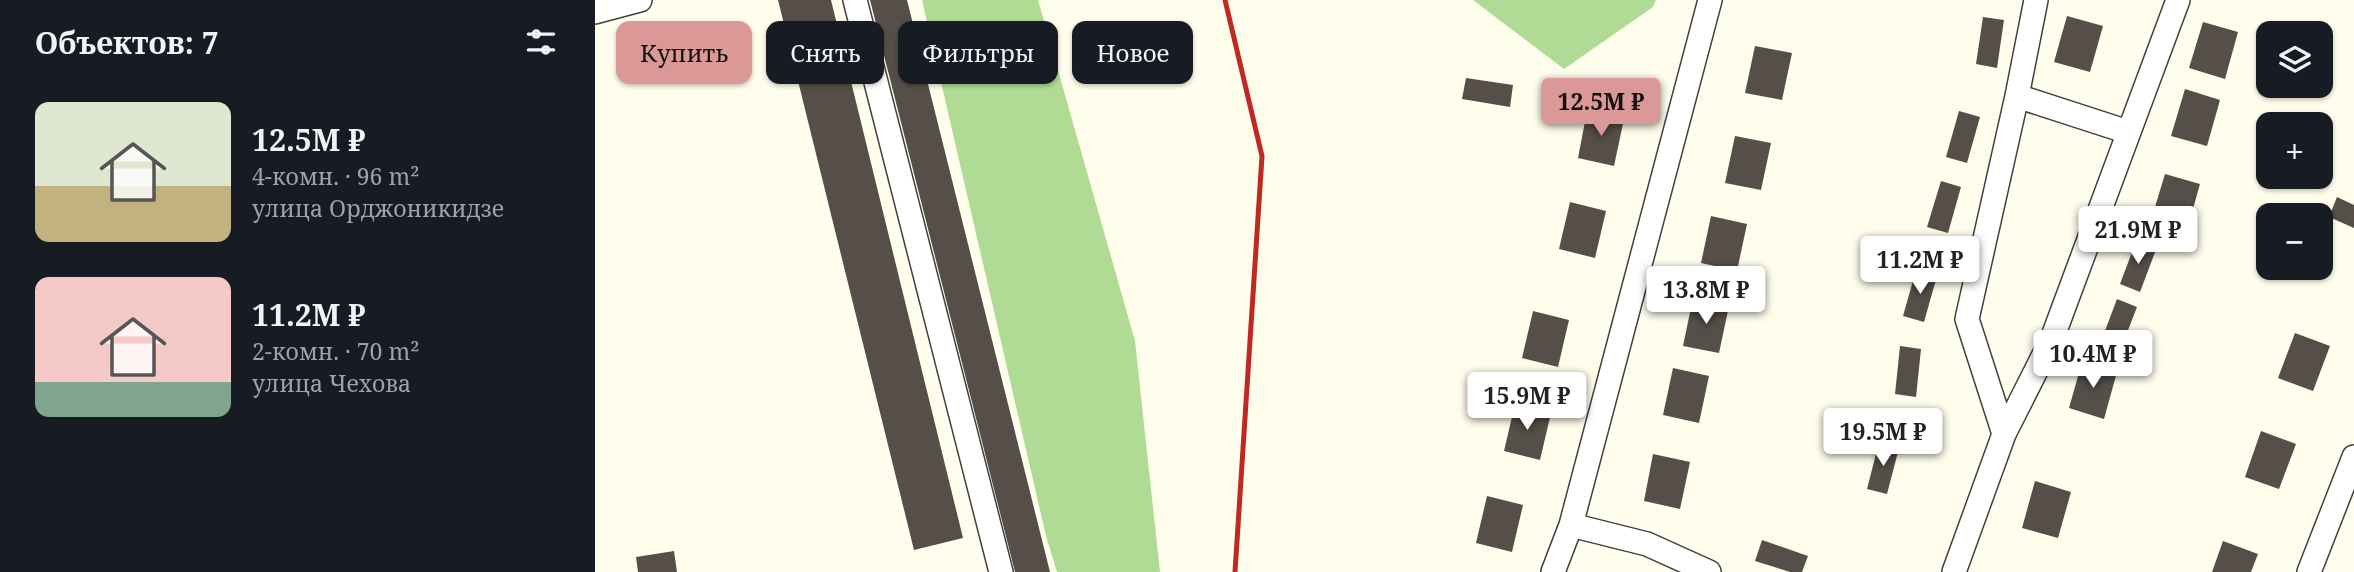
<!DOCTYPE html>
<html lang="ru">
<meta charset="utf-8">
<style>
body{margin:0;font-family:"Noto Serif",serif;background:#242831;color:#f1f3f6;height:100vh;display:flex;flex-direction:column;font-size:26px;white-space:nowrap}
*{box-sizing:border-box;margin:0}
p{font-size:23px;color:#9ea1a6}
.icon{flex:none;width:38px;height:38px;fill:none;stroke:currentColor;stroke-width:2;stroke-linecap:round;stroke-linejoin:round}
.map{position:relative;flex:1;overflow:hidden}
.side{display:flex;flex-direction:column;background:#171b24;width:595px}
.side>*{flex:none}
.top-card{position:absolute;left:21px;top:21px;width:665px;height:63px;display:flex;gap:14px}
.controls{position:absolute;left:1661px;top:21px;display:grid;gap:14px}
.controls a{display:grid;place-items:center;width:77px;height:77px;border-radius:14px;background:#171b24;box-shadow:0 2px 5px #0004;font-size:35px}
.price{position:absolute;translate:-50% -60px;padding:0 16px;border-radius:7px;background:#fff;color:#222;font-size:23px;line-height:46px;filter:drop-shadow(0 2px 4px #0008)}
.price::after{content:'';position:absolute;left:50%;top:42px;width:21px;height:16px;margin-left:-10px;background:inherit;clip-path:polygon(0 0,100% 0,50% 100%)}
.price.active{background:#da9897;color:#111}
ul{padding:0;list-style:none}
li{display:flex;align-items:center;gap:21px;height:175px;padding:0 35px}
li span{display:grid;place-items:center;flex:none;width:196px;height:140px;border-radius:14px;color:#555}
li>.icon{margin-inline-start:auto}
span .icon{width:84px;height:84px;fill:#fffc;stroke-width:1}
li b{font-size:30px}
h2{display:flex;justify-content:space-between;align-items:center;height:84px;padding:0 35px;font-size:30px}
.pill{padding:0 24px;border-radius:14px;background:#171b24;box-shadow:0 2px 5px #0004;font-size:24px;line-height:63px}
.pill.active{background:#da9897;color:#111}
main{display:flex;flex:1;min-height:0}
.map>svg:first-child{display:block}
</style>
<main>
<section class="side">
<h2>Объектов: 7<svg class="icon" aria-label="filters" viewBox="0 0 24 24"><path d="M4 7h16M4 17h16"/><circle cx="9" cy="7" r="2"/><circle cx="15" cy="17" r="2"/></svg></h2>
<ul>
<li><span style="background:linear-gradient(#dfe7d0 60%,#c2b280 0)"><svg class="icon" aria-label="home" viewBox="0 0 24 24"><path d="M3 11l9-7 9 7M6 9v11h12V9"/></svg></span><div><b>12.5M ₽</b><p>4-комн. · 96 m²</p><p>улица Орджоникидзе</p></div></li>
<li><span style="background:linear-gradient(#f6c9c9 75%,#7fa58c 0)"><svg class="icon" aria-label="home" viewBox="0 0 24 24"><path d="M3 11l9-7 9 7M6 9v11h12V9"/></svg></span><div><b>11.2M ₽</b><p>2-комн. · 70 m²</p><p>улица Чехова</p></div></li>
</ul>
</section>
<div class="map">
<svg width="1759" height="572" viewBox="0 0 1759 572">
<rect width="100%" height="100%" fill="#fffdec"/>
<path fill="#afdb95" d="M 327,0 L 443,0 L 540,341 L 565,572 L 462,572 L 451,536 Z
M 878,0 L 1061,0 L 1058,7 L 969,69 Z"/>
<path fill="#564f49" d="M 183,0 L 236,0 L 368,538 L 319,550 Z
M 275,0 L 312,0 L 455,572 L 420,572 Z
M 1472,16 L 1508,26 L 1495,72 L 1459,62 Z
M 1388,17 L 1409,20 L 1402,68 L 1381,64 Z
M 1608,22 L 1643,32 L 1630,79 L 1594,68 Z
M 1160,46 L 1197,53 L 1187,100 L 1150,93 Z
M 871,78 L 918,85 L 915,107 L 867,99 Z
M 1590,89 L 1625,100 L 1612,146 L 1576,136 Z
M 992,111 L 1029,119 L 1019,166 L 983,158 Z
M 1364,111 L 1385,117 L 1372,163 L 1351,157 Z
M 1140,136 L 1176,143 L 1166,190 L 1130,183 Z
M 1570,174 L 1605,184 L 1592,230 L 1556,220 Z
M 1346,181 L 1366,187 L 1353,233 L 1332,227 Z
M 1742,197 L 1759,205 L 1759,228 L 1734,217 Z
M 975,202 L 1011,211 L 1000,258 L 964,249 Z
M 1116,216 L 1152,224 L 1142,271 L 1106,263 Z
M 1542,239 L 1562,247 L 1545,292 L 1525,284 Z
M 1321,270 L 1342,276 L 1329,322 L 1308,316 Z
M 1098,298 L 1134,306 L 1124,353 L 1088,346 Z
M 1522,299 L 1542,307 L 1525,351 L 1505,344 Z
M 938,311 L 974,320 L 963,367 L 927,358 Z
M 1700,333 L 1735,346 L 1718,391 L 1683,378 Z
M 1305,346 L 1326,349 L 1321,397 L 1300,394 Z
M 1487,362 L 1522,372 L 1509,419 L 1474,408 Z
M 1078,368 L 1114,376 L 1104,423 L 1068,415 Z
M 920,404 L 956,413 L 945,460 L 909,451 Z
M 1666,431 L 1701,444 L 1684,489 L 1650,477 Z
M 1284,442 L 1304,448 L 1292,494 L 1272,489 Z
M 1058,454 L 1095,462 L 1085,509 L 1049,501 Z
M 1440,481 L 1476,492 L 1463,538 L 1427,528 Z
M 892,496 L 928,505 L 917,552 L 881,543 Z
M 1167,540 L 1213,556 L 1207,572 L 1195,572 L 1160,561 Z
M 1628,541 L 1663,554 L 1656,572 L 1617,572 Z
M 79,551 L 82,572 L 43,572 L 41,557 Z"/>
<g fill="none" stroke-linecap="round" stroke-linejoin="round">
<defs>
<path id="street" d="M 260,0 L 406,572
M 0,12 L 45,0
M 1422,96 L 1441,0
M 1409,434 L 1372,319 L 1422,96 L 1533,132
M 976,525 L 1052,544 L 1114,572
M 958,572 L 976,525 L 1115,0
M 1359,572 L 1409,434 L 1457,339 L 1583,0
M 1714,572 L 1759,457"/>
</defs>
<use href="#street" stroke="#404040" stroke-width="26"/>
<use href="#street" stroke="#fff" stroke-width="23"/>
<path stroke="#bf2823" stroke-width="5" d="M 630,0 L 667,156 L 640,572"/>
</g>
</svg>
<div class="controls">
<a><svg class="icon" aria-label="layers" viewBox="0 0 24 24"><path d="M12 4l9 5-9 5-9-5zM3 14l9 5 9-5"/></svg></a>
<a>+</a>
<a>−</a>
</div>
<b class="price active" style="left:1006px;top:138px">12.5M ₽</b>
<b class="price" style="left:1543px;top:266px">21.9M ₽</b>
<b class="price" style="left:1325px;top:296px">11.2M ₽</b>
<b class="price" style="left:1111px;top:326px">13.8M ₽</b>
<b class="price" style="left:1498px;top:390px">10.4M ₽</b>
<b class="price" style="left:932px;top:432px">15.9M ₽</b>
<b class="price" style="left:1288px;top:468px">19.5M ₽</b>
<div class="top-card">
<a class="pill active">Купить</a>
<a class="pill">Снять</a>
<a class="pill">Фильтры</a>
<a class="pill">Новое</a>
</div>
</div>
</main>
